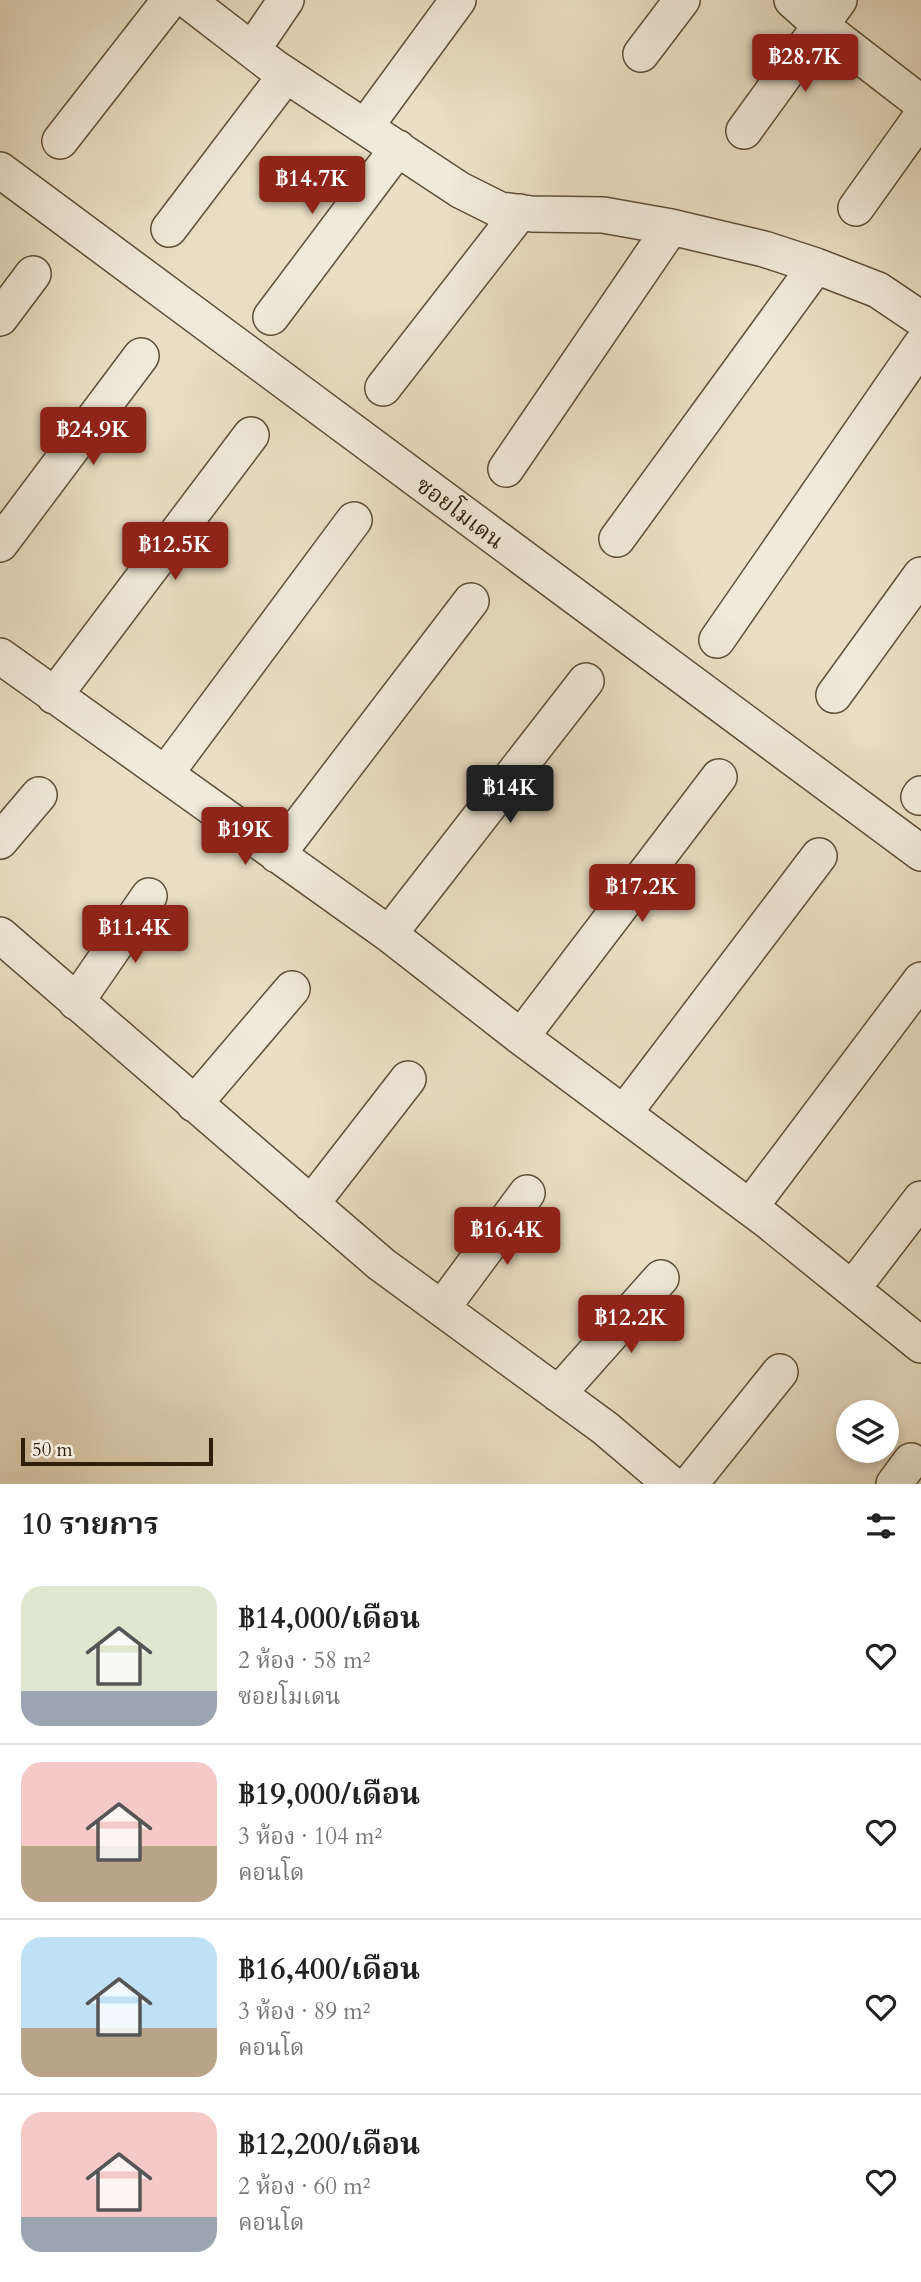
<!DOCTYPE html>
<html lang="th">
<meta charset="utf-8">
<style>
body{margin:0;font-family:Cardo,"Noto Serif Thai",serif;background:#f6f6f6;color:#222;height:100vh;display:flex;flex-direction:column;font-size:26px;white-space:nowrap}
*{box-sizing:border-box;margin:0}
p{font-size:23px;color:#767676}
.icon{flex:none;width:38px;height:38px;fill:none;stroke:currentColor;stroke-width:2;stroke-linecap:round;stroke-linejoin:round}
.map{position:relative;height:1484px;overflow:hidden}
.panel{display:flex;flex-direction:column;background:#fff;flex:1}
.panel>*{flex:none}
.tools{position:absolute;left:836px;top:1400px;display:grid;gap:14px}
.tools a{display:grid;place-items:center;width:63px;height:63px;border-radius:50%;background:#fff;box-shadow:0 4px 10px #0003;font-size:35px}
.scale{position:absolute;left:21px;bottom:18px;width:192px;box-sizing:border-box;padding-left:7px;border:4px solid #301f09;border-top:0;font-size:19px;line-height:24px;white-space:nowrap;color:#301f09;-webkit-text-stroke:5px #f1ead9;paint-order:stroke}
.price{position:absolute;translate:-50% -60px;padding:0 16px;border-radius:7px;background:#8f2418;color:#fff;font-size:23px;line-height:46px;filter:drop-shadow(0 2px 4px #0008)}
.price::after{content:'';position:absolute;left:50%;top:42px;width:21px;height:16px;margin-left:-10px;background:inherit;clip-path:polygon(0 0,100% 0,50% 100%)}
.price.selected{background:#222;color:#fff}
ul{padding:0;list-style:none}
li{display:flex;align-items:center;gap:21px;height:175px;padding:0 21px}
li+li{border-top:2px solid #e0e0e0}
li span{display:grid;place-items:center;flex:none;width:196px;height:140px;border-radius:21px;color:#555}
li>.icon{margin-inline-start:auto}
span .icon{width:84px;height:84px;fill:#fffc;stroke-width:1}
li b{font-size:30px}
h2{display:flex;justify-content:space-between;align-items:center;height:84px;padding:0 21px;font-size:30px}
.map>svg:first-child{display:block}
</style>
<div class="map">
<svg width="921" height="1484" viewBox="0 0 921 1484">
<rect width="100%" height="100%" fill="#eadfc4"/>
<filter id="stains"><feTurbulence type="fractalNoise" baseFrequency=".00286" numOctaves="4"/><feColorMatrix values="0 0 0 0 .2 0 0 0 0 .09 0 0 0 0 .02 0 0 0 .5 -.17"/></filter>
<radialGradient id="worn" r=".72"><stop offset=".6" stop-color="#630" stop-opacity="0"/><stop offset="1" stop-color="#630" stop-opacity=".3"/></radialGradient>
<g fill="none" stroke-linecap="round" stroke-linejoin="round">
<defs>
<path id="minor" d="M 187,0 L 274,67 L 460,190 L 500,210 L 532,214 L 603,215 L 671,227 L 764,249 L 816,266 L 878,290 L 921,319
M 792,0 L 820,25 L 921,103
M 252,50 L 286,0
M 641,54 L 682,0
M 365,127 L 458,0
M 744,131 L 839,0
M 60,141 L 170,0
M 0,170 L 921,853
M 856,208 L 921,117
M 169,229 L 286,75
M 271,317 L 398,148
M 0,318 L 33,274
M 383,388 L 520,212
M 506,469 L 671,227
M 617,539 L 816,266
M 0,544 L 141,356
M 717,640 L 921,345
M 0,656 L 389,934 L 521,1037 L 768,1221 L 921,1345
M 834,695 L 921,575
M 54,696 L 251,435
M 166,773 L 354,520
M 919,797 L 921,794
M 0,841 L 39,795
M 277,855 L 471,601
M 389,934 L 586,681
M 0,935 L 381,1264 L 605,1428 L 671,1484
M 76,1002 L 149,896
M 521,1037 L 719,777
M 194,1104 L 292,989
M 624,1113 L 819,856
M 311,1204 L 408,1079
M 750,1207 L 921,980
M 852,1289 L 921,1199
M 442,1308 L 527,1193
M 558,1394 L 661,1278
M 690,1484 L 780,1372
M 894,1484 L 911,1461"/>
</defs>
<use href="#minor" stroke="#5e4f38" stroke-width="38"/>
<use href="#minor" stroke="#f1ead9" stroke-width="35"/>
</g>
<g text-anchor="middle" dominant-baseline="central" stroke-width="5" stroke-linejoin="round" paint-order="stroke">
<g font-size="23" fill="#301f09" stroke="#f1ead9">
<text transform="translate(460 513) rotate(37)">ซอยโมเดน</text>
</g>
</g>
<rect width="100%" height="100%" filter="url(#stains)"/>
<rect width="100%" height="100%" fill="url(#worn)"/>
</svg>
<div class="tools">
<a><svg class="icon" aria-label="layers" viewBox="0 0 24 24"><path d="M12 4l9 5-9 5-9-5zM3 14l9 5 9-5"/></svg></a>
</div>
<div class="scale">50 m</div>
<b class="price" style="left:805px;top:94px">฿28.7K</b>
<b class="price" style="left:312px;top:216px">฿14.7K</b>
<b class="price" style="left:93px;top:467px">฿24.9K</b>
<b class="price" style="left:175px;top:582px">฿12.5K</b>
<b class="price selected" style="left:510px;top:825px">฿14K</b>
<b class="price" style="left:245px;top:867px">฿19K</b>
<b class="price" style="left:642px;top:924px">฿17.2K</b>
<b class="price" style="left:135px;top:965px">฿11.4K</b>
<b class="price" style="left:507px;top:1267px">฿16.4K</b>
<b class="price" style="left:631px;top:1355px">฿12.2K</b>
</div>
<section class="panel">
<h2>10 รายการ<svg class="icon" aria-label="filters" viewBox="0 0 24 24"><path d="M4 7h16M4 17h16"/><circle cx="9" cy="7" r="2"/><circle cx="15" cy="17" r="2"/></svg></h2>
<ul>
<li><span style="background:linear-gradient(#dfe7d0 75%,#9aa5b1 0)"><svg class="icon" aria-label="home" viewBox="0 0 24 24"><path d="M3 11l9-7 9 7M6 9v11h12V9"/></svg></span><div><b>฿14,000/เดือน</b><p>2 ห้อง · 58 m²</p><p>ซอยโมเดน</p></div><svg class="icon" aria-label="heart" viewBox="0 0 24 24"><path d="M12 20l-8-8c-3-5 5-10 8-4 3-6 11-1 8 4z"/></svg></li>
<li><span style="background:linear-gradient(#f6c9c9 60%,#b9a48a 0)"><svg class="icon" aria-label="home" viewBox="0 0 24 24"><path d="M3 11l9-7 9 7M6 9v11h12V9"/></svg></span><div><b>฿19,000/เดือน</b><p>3 ห้อง · 104 m²</p><p>คอนโด</p></div><svg class="icon" aria-label="heart" viewBox="0 0 24 24"><path d="M12 20l-8-8c-3-5 5-10 8-4 3-6 11-1 8 4z"/></svg></li>
<li><span style="background:linear-gradient(#bfe0f5 65%,#b9a48a 0)"><svg class="icon" aria-label="home" viewBox="0 0 24 24"><path d="M3 11l9-7 9 7M6 9v11h12V9"/></svg></span><div><b>฿16,400/เดือน</b><p>3 ห้อง · 89 m²</p><p>คอนโด</p></div><svg class="icon" aria-label="heart" viewBox="0 0 24 24"><path d="M12 20l-8-8c-3-5 5-10 8-4 3-6 11-1 8 4z"/></svg></li>
<li><span style="background:linear-gradient(#f6c9c9 75%,#9aa5b1 0)"><svg class="icon" aria-label="home" viewBox="0 0 24 24"><path d="M3 11l9-7 9 7M6 9v11h12V9"/></svg></span><div><b>฿12,200/เดือน</b><p>2 ห้อง · 60 m²</p><p>คอนโด</p></div><svg class="icon" aria-label="heart" viewBox="0 0 24 24"><path d="M12 20l-8-8c-3-5 5-10 8-4 3-6 11-1 8 4z"/></svg></li>
</ul>
</section>
